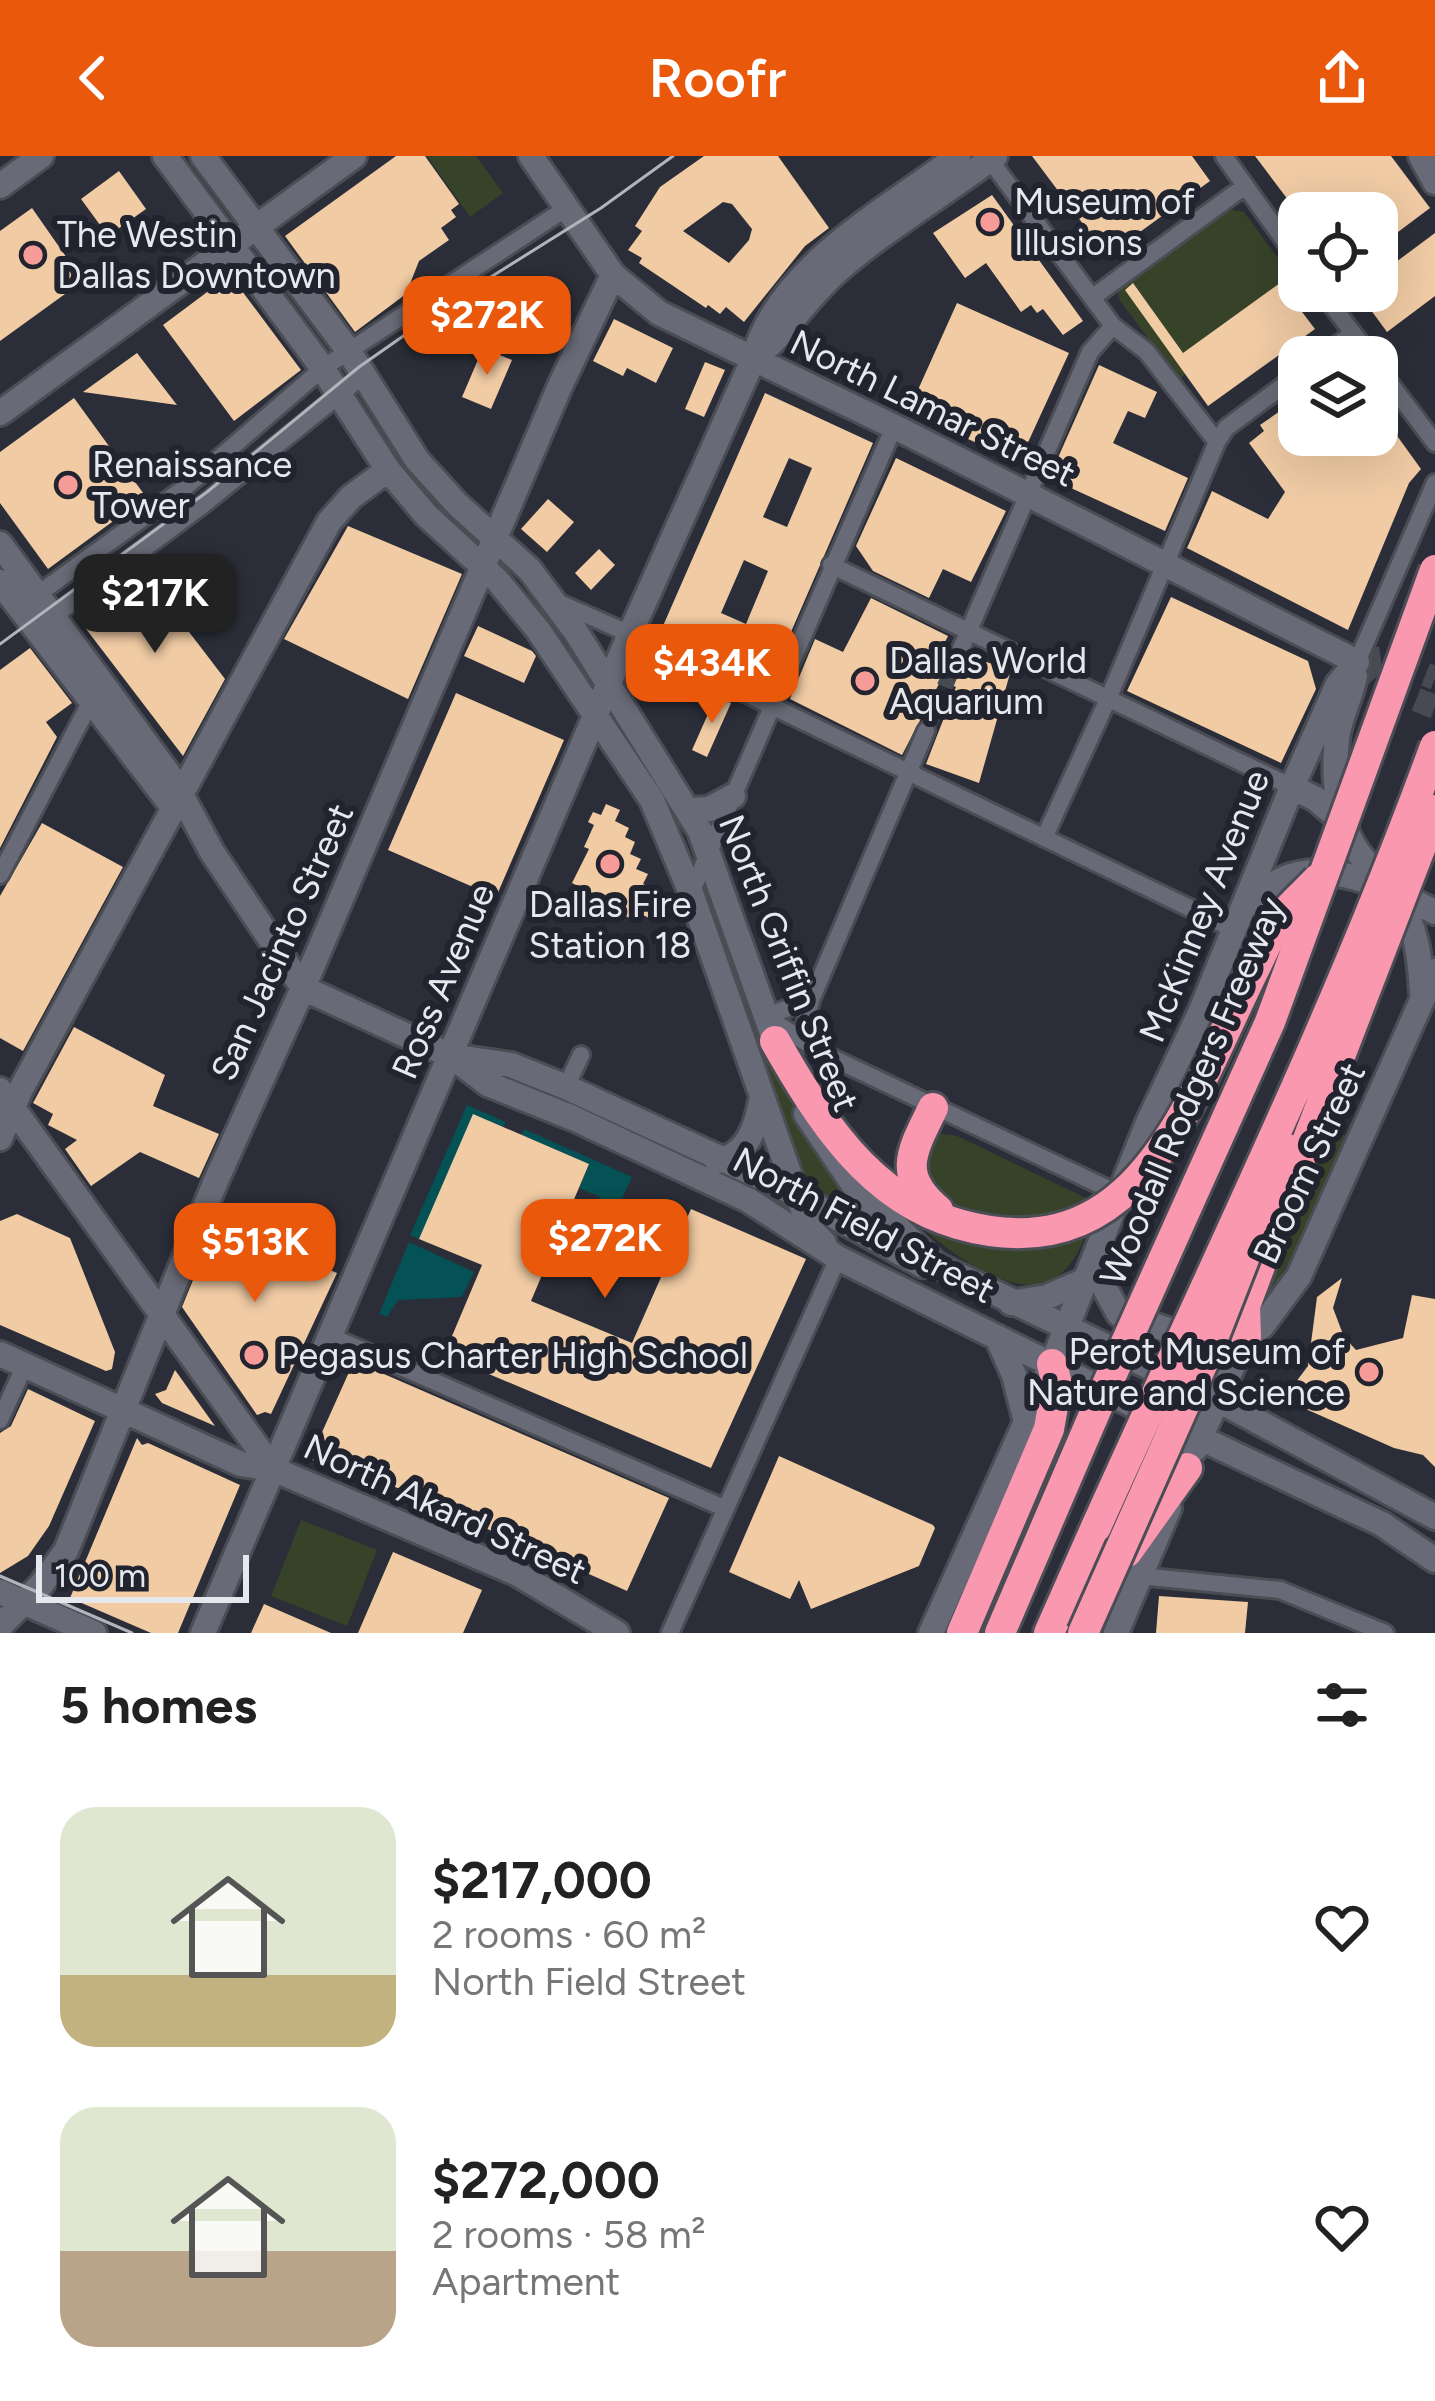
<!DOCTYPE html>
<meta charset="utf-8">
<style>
body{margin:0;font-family:Figtree,sans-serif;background:#f2f2f2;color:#222;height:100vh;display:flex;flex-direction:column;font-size:45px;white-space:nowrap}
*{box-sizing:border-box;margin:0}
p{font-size:39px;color:#767676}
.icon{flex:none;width:66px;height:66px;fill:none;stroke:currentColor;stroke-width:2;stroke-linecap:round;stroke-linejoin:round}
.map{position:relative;height:1477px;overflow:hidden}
.panel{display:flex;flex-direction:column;background:#fff;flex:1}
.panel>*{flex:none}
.controls{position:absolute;left:1278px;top:36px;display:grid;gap:24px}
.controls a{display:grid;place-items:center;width:120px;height:120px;border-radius:24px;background:#fff;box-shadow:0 12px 48px #0002;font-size:60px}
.scale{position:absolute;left:36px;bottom:30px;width:213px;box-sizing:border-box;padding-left:12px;border:6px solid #e6e8ee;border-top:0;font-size:33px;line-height:42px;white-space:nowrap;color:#e6e8ee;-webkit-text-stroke:9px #21242e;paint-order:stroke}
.price{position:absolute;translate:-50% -102px;padding:0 27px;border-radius:24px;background:#ea580c;color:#fff;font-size:39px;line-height:78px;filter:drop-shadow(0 3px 6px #0008)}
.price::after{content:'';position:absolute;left:50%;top:72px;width:36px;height:27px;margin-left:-18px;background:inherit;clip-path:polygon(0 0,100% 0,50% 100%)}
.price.active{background:#222;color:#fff}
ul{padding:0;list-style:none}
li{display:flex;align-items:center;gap:36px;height:300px;padding:0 60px}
li span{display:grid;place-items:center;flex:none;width:336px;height:240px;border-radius:36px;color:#555}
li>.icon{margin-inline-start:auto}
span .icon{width:144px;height:144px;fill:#fffc;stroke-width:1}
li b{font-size:51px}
h2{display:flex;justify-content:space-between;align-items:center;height:144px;padding:0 60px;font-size:51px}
header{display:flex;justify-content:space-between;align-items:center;height:156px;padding:0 60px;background:#ea580c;color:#fff;font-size:54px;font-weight:600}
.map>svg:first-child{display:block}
</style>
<header><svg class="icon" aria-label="back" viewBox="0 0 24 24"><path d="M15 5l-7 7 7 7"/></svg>Roofr<svg class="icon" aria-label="share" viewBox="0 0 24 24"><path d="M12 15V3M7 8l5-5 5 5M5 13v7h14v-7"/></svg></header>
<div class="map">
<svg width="1435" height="1477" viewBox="0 0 1435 1477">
<rect width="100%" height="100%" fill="#2b2e38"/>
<path fill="#374329" d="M 427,0 L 476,0 L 503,37 L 470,61 Z
M 1227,53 L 1244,56 L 1302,135 L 1178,224 L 1119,143 L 1118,132 Z
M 717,750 L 791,947 L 813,984 L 901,1083 L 805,1026 L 709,754 Z
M 1323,971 L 1346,980 L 1303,1084 L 1253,1164 Z
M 941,978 L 957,980 L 1092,1045 C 1021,1076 989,1073 924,1030 L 929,982 Z
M 891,1055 C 963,1081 1010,1106 1087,1075 C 1053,1176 967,1111 914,1065 L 909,1070 Z
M 301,1364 L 377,1394 L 347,1470 L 271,1440 Z"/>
<path fill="#045256" d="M 467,949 L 506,966 L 503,971 L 419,1083 L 410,1079 Z
M 524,973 L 632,1021 L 611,1065 L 593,1057 L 600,1041 L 579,1032 L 589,1008 L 521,979 Z
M 409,1086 L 474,1116 L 462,1141 L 398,1144 L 387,1161 L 379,1158 Z"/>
<path fill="#f0cba4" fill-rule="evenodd" d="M 396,0 L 425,0 L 459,48 L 451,54 L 456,61 L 441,72 L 449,84 L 419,105 L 406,138 L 355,176 L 285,80 Z
M 704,0 L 778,0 L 829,72 L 805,90 L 744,166 L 726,151 L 720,158 L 708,149 L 706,152 L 639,107 L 642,102 L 628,94 L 642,75 L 635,70 L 660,31 ZM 723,46 L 732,48 L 752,73 L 749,84 L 729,107 L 683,75 Z
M 1032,0 L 1192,0 L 1210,25 L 1107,100 Z
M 1255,0 L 1391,0 L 1430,52 L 1382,88 L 1396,106 L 1435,77 L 1435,140 L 1387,176 L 1357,135 L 1377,135 L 1377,57 L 1298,57 Z
M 119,15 L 146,53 L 108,80 L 81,43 Z
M 992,39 L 1083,165 L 1063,179 L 1043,153 L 1037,157 L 1031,149 L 1021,156 L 986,107 L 965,122 L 933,77 Z
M 32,52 L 83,125 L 0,185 L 0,75 Z
M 230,119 L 301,214 L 234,265 L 163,169 Z
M 1133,127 L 1183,197 L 1280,127 L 1315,173 L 1208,250 L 1125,134 Z
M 957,147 L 1069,197 L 1019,306 L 908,256 Z
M 614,163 L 673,192 L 656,227 L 627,212 L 623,220 L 593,205 Z
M 483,192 L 512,204 L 491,253 L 462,241 Z
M 137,197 L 177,249 L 83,236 Z
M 705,206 L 725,214 L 704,261 L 685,253 Z
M 1099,209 L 1157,236 L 1145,262 L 1128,255 L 1113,287 L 1188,322 L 1165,375 L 1049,322 Z
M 765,237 L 873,287 L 768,529 L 659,479 ZM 789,302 L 812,312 L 787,371 L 763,361 ZM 744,404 L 768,415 L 746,468 L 721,457 Z
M 74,242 L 146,341 L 48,413 L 0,347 L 0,296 Z
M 1299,242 L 1299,279 L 1377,279 L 1377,252 L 1421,313 L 1409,327 L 1348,474 L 1187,392 L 1212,335 L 1268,363 L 1285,336 L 1249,287 L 1264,275 L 1260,269 Z
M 896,302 L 1006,355 L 971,426 L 943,413 L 929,442 L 873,415 L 856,390 Z
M 548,343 L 574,366 L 547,396 L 521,373 Z
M 348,370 L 462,418 L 408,543 L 284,483 Z
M 599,393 L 615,409 L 591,434 L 575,417 Z
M 141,413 L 225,523 L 183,600 L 77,461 Z
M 1171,441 L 1308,505 L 1316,533 L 1281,607 L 1127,535 Z
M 871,442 L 948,480 L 940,496 L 945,498 L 940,511 L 947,522 L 961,520 L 971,501 L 1011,514 L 979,627 L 926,608 L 956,531 L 941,524 L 902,599 L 790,543 L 815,483 L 843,496 Z
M 478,470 L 532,495 L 536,500 L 524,527 L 464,500 Z
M 30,492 L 72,547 L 46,566 L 57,581 L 0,692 L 0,514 Z
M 456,537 L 564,584 L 496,741 L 388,694 Z
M 716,540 L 731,547 L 707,601 L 692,594 Z
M 606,648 L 620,654 L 615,665 L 629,672 L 625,681 L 635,686 L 630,698 L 641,703 L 636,713 L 648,718 L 643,728 L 654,733 L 649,744 L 656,748 L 649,762 L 643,759 L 639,766 L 574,737 L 578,730 L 572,727 L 589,693 L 584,691 L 594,669 L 588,666 L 593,656 L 601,659 Z
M 42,667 L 123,711 L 23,895 L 0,882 L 0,740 Z
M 74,871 L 165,919 L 153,950 L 219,978 L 199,1022 L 140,996 L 91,1030 L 65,993 L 77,984 L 48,969 L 53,958 L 33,947 Z
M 473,958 L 589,1008 L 531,1145 L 632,1187 L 691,1053 L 806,1103 L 711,1312 L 444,1199 L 482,1109 L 419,1083 Z
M 223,1051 L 287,1078 L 280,1093 L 337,1117 L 271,1258 L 265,1256 L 257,1259 L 182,1151 Z
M 17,1058 L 70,1082 L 115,1196 L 112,1213 L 106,1215 L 0,1169 L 0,1065 Z
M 1342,1122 L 1333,1152 L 1344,1181 L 1356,1194 L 1403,1182 L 1412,1139 L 1435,1143 L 1435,1311 L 1423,1299 L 1394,1292 L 1283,1243 L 1308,1210 L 1317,1141 Z
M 354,1205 L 669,1342 L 627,1435 L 456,1359 L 455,1363 L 435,1354 L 437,1350 L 371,1320 L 367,1328 L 310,1303 Z
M 175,1214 L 215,1270 L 162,1247 L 155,1238 L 166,1234 Z
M 28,1233 L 95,1265 L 49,1370 L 28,1400 L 0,1417 L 0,1277 L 11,1270 Z
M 137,1282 L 142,1289 L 148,1287 L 240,1329 L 178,1477 L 151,1477 L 70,1442 Z
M 779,1300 L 933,1369 L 935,1372 L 919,1410 L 811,1453 L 799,1424 L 790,1443 L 729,1416 Z
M 393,1396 L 482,1434 L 463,1477 L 358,1477 Z
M 1159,1440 L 1248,1446 L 1245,1477 L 1156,1477 Z
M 264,1448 L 331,1477 L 251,1477 Z"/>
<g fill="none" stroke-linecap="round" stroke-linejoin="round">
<path stroke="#474a53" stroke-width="16" stroke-dasharray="16 8" stroke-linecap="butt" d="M 926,575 L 953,511"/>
<path stroke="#474a53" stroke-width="24" stroke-dasharray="24 12" stroke-linecap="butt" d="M 1357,506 L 1375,527 L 1435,551
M 1357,506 L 1383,502 L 1435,522"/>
<defs>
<path id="street" d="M 1224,0 L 1299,105
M 990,4 L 1113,170 L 1146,195 L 1217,286
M 1321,135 L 1371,201
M 1093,141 L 1245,30
M 1321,201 L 1353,177
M 1377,210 L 1435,287
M 831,409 L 1292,631
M 30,444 L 187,330 L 323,212 L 565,53
M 555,445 L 630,478
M 46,466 L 204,348 L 364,219
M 629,481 L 1233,773
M 1357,506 L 1435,327
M 953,511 L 1090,196 L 1113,170
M 1044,682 L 1109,541 L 1217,286 L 1226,272 L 1299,218
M 0,719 L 91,545
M 691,737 L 894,271
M 766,860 L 811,844
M 767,861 L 822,897 L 1119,1038
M 802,881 L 811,844 L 926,575
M 566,931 L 581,899
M 330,1180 L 724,1352
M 0,1264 L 25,1209
M 1140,1420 L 1280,1434 L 1385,1477
M 670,1477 L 838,1102"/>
<path id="secondary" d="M 165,0 L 319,207 L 388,314 L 426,359 L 497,424 L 538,474 L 652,644 L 691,737 L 797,1040 L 814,1077 L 824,1087
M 203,0 L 348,194 L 417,304 L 458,349 L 529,413 L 576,476 L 700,675 L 780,899
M 531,0 L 613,119 L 659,157 L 903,275 L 1357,506
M 1421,0 L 1435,26
M 0,30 L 41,0
M 753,204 C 785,178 806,143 836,116 C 885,73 943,39 995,0
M 0,257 L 354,0
M 0,388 L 173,624 L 212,696 L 303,832 L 451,900 L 488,928 L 573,962 L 748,1044 L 838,1102 L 1181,1273 L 1382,1368 L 1435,1404
M 0,426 L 175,654
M 1355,520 C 1351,541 1340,560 1337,582 C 1334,608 1335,640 1343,665 C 1353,700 1375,713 1395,740 C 1417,769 1420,802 1422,836
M 1292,631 L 1316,643 L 1343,666
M 688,654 L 709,653 L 733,640
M 1245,750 C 1257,741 1269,730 1283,723 C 1330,701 1393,735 1435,756
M 451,900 L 511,909 L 566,931 L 778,1029 L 922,1109 L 937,1109 L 1218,1244 L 1435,1361
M 0,934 L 273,1313 L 516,1417 L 617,1477
M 806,958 L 855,1031 L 937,1109
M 0,982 L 20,935 L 329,366 L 351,341 L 388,314
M 717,1005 C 749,999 757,969 762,940
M 1093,1111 L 1119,1158 L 1196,1183
M 1011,1147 L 1047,1141 L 1088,1123
M 997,1181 L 1014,1219 L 1025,1262
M 0,1198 L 241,1308 L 273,1313
M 1195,1293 L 1246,1181 L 1262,1170 L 1299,1120 L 1435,815
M 0,1436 L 94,1477
M 0,1470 L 41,1429 L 66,1395 L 215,1027 L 303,832 L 560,230 L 613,119
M 203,1477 L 630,478 L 753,204 C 777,112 886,54 958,0
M 931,1477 L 1052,1208 L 1147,969 L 1200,857 L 1292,631 L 1338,528 L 1357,506
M 1116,1477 L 1169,1352"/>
<path id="highway" d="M 775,885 C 819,962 868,1042 958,1068
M 933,952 C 912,995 896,1019 938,1054
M 1246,1181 L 1245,1150 L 1298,1009
M 1127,1396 L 1187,1312
M 962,1477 L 1049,1273 L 1057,1228 L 1052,1208
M 1000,1477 L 1102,1240
M 1049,1477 L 1096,1371"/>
</defs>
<use href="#street" stroke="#4b4d55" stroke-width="22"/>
<use href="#secondary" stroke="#4b4d55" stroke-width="30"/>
<use href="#highway" stroke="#4b4d55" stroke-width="36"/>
<use href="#street" stroke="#686b77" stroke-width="16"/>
<use href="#secondary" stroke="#686b77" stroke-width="24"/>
<use href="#highway" stroke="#fa98b0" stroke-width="30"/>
<path stroke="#b2b4bc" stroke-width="3" d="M 0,488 L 207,336 L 359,211 L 459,141 L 601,52 L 673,0
M 0,1420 L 132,1477"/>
<defs>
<path id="highway-bridge" d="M 1298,1009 L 1435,654
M 958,1068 C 1140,1120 1190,942 1255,812 C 1263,796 1270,778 1280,763 C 1290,749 1306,736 1318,723
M 1102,1240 L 1270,866 L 1435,414
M 1096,1371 C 1212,1113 1338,857 1435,590
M 1083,1477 L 1206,1200 L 1287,993"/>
</defs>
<use href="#highway-bridge" stroke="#4b4d55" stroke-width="36" stroke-linecap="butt"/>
<use href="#highway-bridge" stroke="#fa98b0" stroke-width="30"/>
</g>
<g fill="#f59b98" stroke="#21242e" stroke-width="4.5">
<circle cx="990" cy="66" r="12"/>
<circle cx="33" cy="99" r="12"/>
<circle cx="68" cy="329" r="12"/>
<circle cx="865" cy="525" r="12"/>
<circle cx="610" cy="708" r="12"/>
<circle cx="254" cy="1199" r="12"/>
<circle cx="1369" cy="1216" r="12"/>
</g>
<g text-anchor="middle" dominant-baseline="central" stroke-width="12" stroke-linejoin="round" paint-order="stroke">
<g font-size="36" fill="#e6e8ee" stroke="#21242e" text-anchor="start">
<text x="1014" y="45">Museum of<tspan x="1014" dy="41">Illusions</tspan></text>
<text x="57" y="78">The Westin<tspan x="57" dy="41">Dallas Downtown</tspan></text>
<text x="92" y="308">Renaissance<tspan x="92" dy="41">Tower</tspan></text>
<text x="889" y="504">Dallas World<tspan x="889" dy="41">Aquarium</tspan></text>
<text x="610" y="748" text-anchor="middle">Dallas Fire<tspan x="610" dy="41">Station 18</tspan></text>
<text x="1345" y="1195" text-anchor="end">Perot Museum of<tspan x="1345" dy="41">Nature and Science</tspan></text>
<text x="278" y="1199">Pegasus Charter High School</text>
</g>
<g font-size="36" fill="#e6e8ee" stroke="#21242e">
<text transform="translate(933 252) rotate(26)">North Lamar Street</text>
<text transform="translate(1204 750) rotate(-68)">McKinney Avenue</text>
<text transform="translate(282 786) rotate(-66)">San Jacinto Street</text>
<text transform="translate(789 807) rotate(68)">North Griffin Street</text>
<text transform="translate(443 825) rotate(-67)">Ross Avenue</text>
<text transform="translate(1192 935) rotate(-67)">Woodall Rodgers Freeway</text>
<text transform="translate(1309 1007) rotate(-65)">Broom Street</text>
<text transform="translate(864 1069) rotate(28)">North Field Street</text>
<text transform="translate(445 1353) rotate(25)">North Akard Street</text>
</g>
</g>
</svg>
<div class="controls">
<a><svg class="icon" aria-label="locate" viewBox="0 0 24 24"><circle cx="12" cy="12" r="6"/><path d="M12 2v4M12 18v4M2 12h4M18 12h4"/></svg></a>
<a><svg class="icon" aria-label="layers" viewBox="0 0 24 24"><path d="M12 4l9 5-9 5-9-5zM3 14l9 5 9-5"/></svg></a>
</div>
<div class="scale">100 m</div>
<b class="price" style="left:487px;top:222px">$272K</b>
<b class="price active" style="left:155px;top:500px">$217K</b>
<b class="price" style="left:712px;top:570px">$434K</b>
<b class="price" style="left:605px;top:1145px">$272K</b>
<b class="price" style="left:255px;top:1149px">$513K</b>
</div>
<section class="panel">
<h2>5 homes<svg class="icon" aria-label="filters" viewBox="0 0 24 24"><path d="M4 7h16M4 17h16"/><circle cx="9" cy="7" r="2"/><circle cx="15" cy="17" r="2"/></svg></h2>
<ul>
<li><span style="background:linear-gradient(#dfe7d0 70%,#c2b280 0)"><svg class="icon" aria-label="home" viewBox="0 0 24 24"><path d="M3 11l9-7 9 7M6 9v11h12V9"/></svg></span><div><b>$217,000</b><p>2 rooms · 60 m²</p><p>North Field Street</p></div><svg class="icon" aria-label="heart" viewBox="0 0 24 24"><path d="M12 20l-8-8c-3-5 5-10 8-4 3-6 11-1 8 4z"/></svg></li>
<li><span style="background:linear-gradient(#dfe7d0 60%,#b9a48a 0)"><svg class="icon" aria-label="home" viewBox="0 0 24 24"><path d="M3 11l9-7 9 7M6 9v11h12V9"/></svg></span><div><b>$272,000</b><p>2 rooms · 58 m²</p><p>Apartment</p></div><svg class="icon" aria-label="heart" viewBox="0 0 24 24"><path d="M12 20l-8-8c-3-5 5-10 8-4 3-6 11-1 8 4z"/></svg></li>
</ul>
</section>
